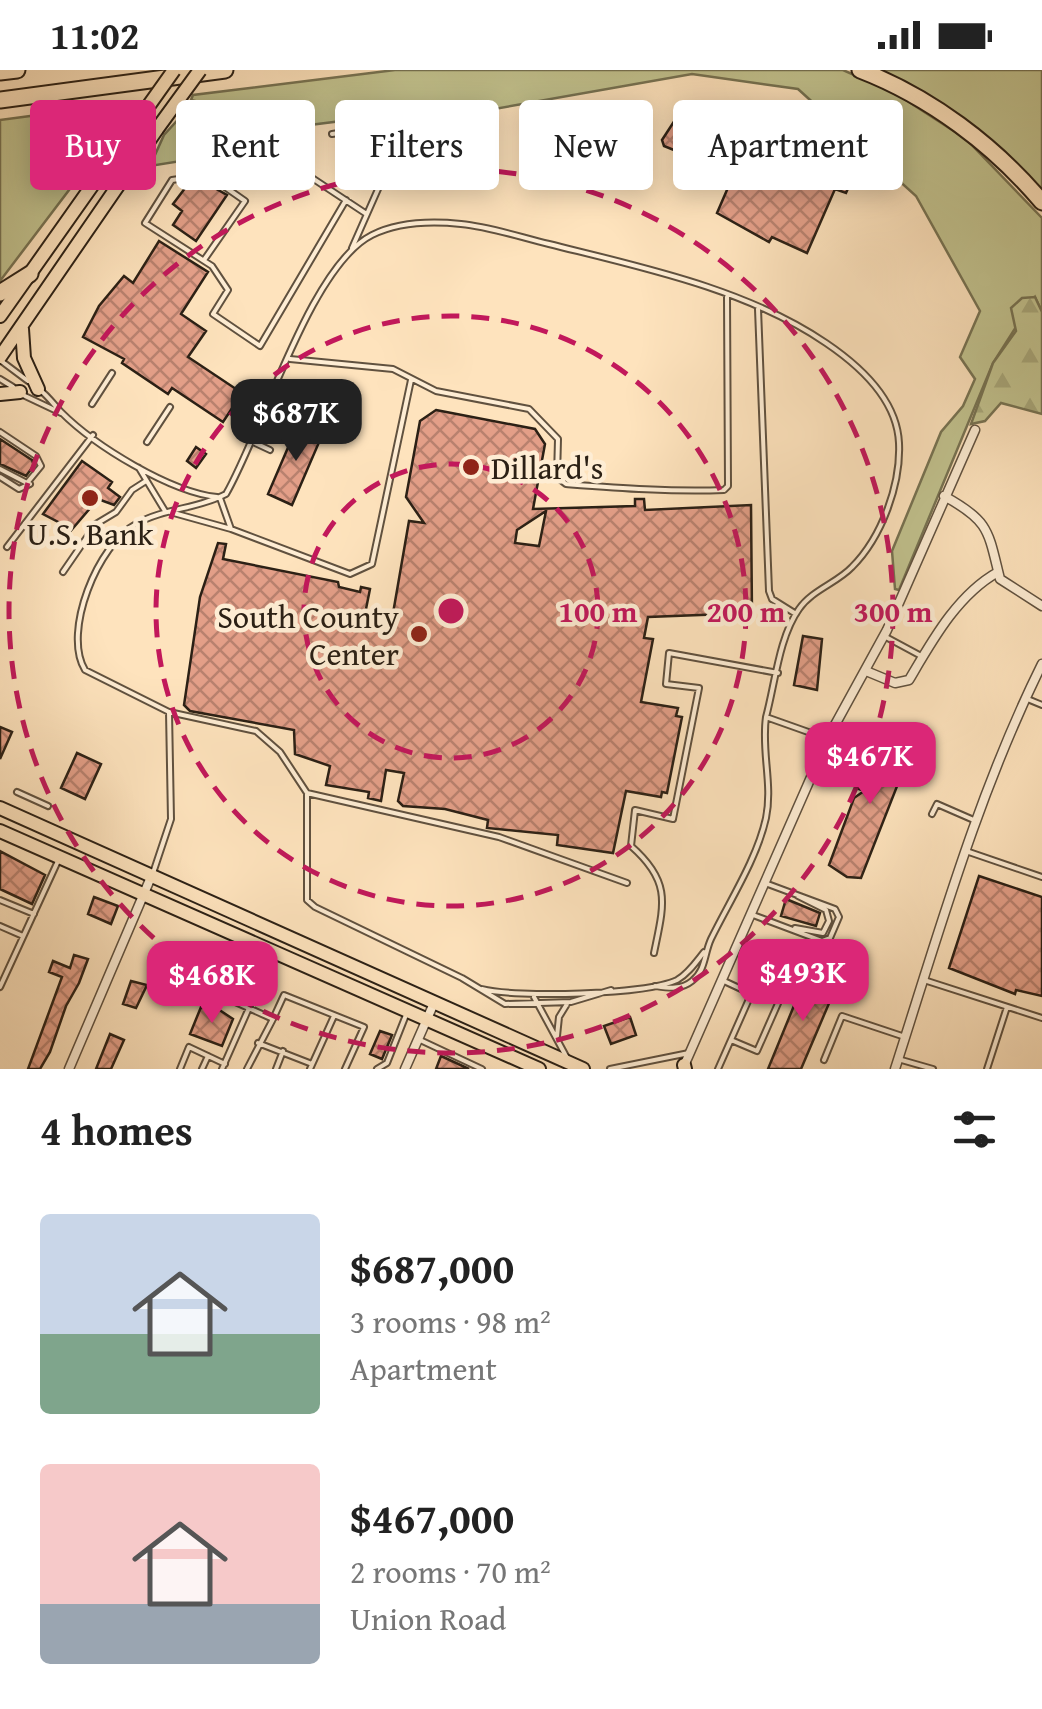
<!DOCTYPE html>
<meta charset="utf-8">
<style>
body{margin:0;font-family:"Gentium Book Plus",serif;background:#f2f2f2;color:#222;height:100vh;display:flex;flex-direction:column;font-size:38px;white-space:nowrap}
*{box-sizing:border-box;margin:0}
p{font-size:32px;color:#767676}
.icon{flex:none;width:55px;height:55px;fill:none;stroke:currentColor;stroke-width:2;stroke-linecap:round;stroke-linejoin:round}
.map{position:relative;height:999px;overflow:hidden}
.side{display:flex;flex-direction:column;background:#fff;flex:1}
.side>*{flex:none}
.top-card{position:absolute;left:30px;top:30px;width:982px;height:90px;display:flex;gap:20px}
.price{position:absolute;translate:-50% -85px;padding:0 22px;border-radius:20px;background:#db2777;color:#fff;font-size:32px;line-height:65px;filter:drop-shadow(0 2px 5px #0008)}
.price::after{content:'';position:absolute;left:50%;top:60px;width:30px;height:22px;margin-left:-15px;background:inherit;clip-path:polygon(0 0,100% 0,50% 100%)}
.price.selected{background:#222;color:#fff}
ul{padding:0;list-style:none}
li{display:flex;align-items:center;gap:30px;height:250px;padding:0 40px}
li span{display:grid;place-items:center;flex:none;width:280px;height:200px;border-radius:10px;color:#555}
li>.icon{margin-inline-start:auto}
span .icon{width:120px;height:120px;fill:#fffc;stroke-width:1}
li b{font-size:42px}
h2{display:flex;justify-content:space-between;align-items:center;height:120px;padding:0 40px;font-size:42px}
.chip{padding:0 35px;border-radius:10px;background:#fff;box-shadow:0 5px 25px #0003;font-size:35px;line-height:90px}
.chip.selected{background:#db2777;color:#fff}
.status{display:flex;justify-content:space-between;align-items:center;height:70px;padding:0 50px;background:#fff;direction:ltr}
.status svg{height:28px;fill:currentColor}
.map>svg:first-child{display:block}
</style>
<div class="status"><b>11:02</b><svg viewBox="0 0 49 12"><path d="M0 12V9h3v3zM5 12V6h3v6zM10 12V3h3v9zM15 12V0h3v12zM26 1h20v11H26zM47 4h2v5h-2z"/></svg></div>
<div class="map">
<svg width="1042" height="999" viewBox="0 0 1042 999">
<defs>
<pattern id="forest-firs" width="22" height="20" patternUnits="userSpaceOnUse" patternTransform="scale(2.5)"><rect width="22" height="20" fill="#c2c38f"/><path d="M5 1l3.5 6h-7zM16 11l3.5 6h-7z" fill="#a7a77a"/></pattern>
<pattern id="building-cross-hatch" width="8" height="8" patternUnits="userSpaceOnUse" patternTransform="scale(2.5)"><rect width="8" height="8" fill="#e39f88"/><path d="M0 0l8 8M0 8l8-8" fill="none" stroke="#b8816e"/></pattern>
</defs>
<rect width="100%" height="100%" fill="#fee3bd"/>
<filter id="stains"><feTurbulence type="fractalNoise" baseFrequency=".002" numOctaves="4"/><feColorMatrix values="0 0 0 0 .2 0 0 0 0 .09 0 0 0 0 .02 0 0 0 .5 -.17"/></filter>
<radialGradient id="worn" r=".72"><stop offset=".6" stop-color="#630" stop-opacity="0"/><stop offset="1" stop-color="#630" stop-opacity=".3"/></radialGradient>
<path fill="#c2c38f" stroke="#767252" stroke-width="2.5" d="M 395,0 L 843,0 L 895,23 L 966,69 L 1042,148 L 1042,242 L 1035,227 L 993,293 L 899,520 L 895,519 L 892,481 L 941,362 L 963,336 L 975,309 L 960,287 L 980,241 L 916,126 L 798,19 L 692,4 L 432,50 L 421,41 L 286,58 L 274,76 L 150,96 L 164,65 L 195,31 L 191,30 L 193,25 Z
M 879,0 L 1042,0 L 1042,119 L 966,50 Z
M 128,33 L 110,41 L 110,66 L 0,211 L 0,50 Z"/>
<path fill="url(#forest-firs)" stroke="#767252" stroke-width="2.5" d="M 1035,227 L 1042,242 L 1042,344 L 1001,333 L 985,351 L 971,354 L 993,293 L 1016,261 L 1011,238 L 1022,228 Z"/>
<path fill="url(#building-cross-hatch)" stroke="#2b2015" stroke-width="2.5" fill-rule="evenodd" d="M 675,50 L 709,60 L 707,64 L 718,71 L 708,94 L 664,76 L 662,70 Z
M 756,53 L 847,93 L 844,101 L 854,105 L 846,123 L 835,119 L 807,183 L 772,167 L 769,172 L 717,143 Z
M 202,111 L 227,125 L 196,171 L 173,155 L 182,141 L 173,134 L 189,113 L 199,116 Z
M 159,171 L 208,202 L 181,244 L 206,261 L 188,287 L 242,323 L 223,352 L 172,318 L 168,324 L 122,293 L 124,289 L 83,267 L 99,236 L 124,206 L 133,213 Z
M 436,340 L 535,359 L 545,374 L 533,439 L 635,436 L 635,429 L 644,429 L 645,440 L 751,435 L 752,543 L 648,547 L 644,568 L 653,569 L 641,632 L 678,638 L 676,646 L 682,647 L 667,723 L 662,722 L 661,727 L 626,721 L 613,783 L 557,775 L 558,765 L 487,758 L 488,750 L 445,739 L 403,736 L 398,731 L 404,703 L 386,700 L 381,731 L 368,728 L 369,722 L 326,715 L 330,696 L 295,684 L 294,660 L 190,641 L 184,635 L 200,527 L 218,473 L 226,474 L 223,489 L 338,512 L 339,517 L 360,522 L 361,517 L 370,519 L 365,544 L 369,550 L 391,555 L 409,451 L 424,453 L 406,427 L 420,351 ZM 546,441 L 539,476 L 515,473 L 517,460 Z
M 299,352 L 323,363 L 292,435 L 268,424 Z
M 0,369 L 32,390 L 34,395 L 26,406 L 0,394 Z
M 196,377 L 206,384 L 196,398 L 187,391 Z
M 82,391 L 112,412 L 108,418 L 120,427 L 114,435 L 98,429 L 68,464 L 60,453 L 43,444 Z
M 803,566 L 822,569 L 817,620 L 794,615 Z
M 0,657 L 12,662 L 0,689 Z
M 880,666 L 901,669 L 901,674 L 912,678 L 861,808 L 847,807 L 829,795 L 854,728 L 864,721 L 859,719 Z
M 77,683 L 101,694 L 85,729 L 61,718 Z
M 0,781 L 45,805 L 32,834 L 0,819 Z
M 979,806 L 1042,827 L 1042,926 L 1016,920 L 1015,924 L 949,898 Z
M 94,827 L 118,836 L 111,854 L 88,844 Z
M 786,829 L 820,843 L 816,856 L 781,846 Z
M 74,885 L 88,889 L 79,913 L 66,936 L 50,982 L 40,999 L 28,999 L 62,907 L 49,902 L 53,891 L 70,898 Z
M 807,904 L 836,917 L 801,999 L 768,999 Z
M 131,911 L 147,915 L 136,938 L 123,934 Z
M 201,937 L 213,941 L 215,937 L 233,949 L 222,976 L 190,964 Z
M 630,947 L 636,965 L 611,974 L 604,956 Z
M 380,961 L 392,965 L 382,989 L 370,984 Z
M 110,964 L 124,970 L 111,999 L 96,999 Z
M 441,986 L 469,999 L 436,999 Z"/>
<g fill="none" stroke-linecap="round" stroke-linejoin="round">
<defs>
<path id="service" d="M 743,34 L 802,43 L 859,91 L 864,111
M 332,64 L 392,55 L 405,58 L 352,178
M 346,130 L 260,276 L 213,244 L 228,220 L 212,196 L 145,153 L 172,110 L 286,93 L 291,94 L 365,143
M 204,190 L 245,131 L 205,103
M 758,239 L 769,521 L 772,529 L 796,544
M 290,289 L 393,299 L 436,321 L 529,339 L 558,369 L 557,407 L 566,414 C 619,418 671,422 724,420 L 728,416 L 727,227
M 0,290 L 28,311
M 0,309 L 13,317
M 40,320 C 49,327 54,335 61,342 C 95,376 170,422 217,427
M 25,326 L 61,343
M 92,334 L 112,303
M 0,362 L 36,386 L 41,396 L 27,413 L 0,399
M 251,371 L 270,380
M 147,372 L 170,337
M 139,398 L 165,441
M 0,407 L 19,419 L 30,414
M 220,428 L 231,459
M 170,442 L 231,459 L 350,504 L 372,494 L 411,310
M 7,477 L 93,365
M 63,502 L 96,454 L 116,442 L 132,420 L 146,411
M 884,566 L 923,587
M 1025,628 L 1042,635
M 17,722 L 48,736
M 307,723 L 499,767 L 627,813
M 932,744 L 937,734 L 976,751
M 966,781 L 1042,807
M 153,803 L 171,749 L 169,642
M 0,830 L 34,844
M 753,845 L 822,871 L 830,868 L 839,847 L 835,839 L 765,813
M 0,856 L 23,866
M 795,858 L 823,863 L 829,851 L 826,840 L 798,826
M 654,883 C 664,834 672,812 631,776 L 635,740 L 673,749 L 699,618 L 666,614 L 669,583 L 778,603
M 924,910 L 1042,948
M 724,911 L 752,924
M 655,916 C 669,918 681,920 692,911 C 706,900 704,884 711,869 C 729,832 757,789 766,748 C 773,714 761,681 766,647
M 0,917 L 58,791
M 482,919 C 517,928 645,925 677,910 C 688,904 696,892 704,882
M 611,920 L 571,932 L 505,934 L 462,908 L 315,837 L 307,830 L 307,723 L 280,682 L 256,661 L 169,642 L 85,600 C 62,562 98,474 136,454 C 164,438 198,439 226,424 C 263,360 310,196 372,165 C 400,151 432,151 461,154 C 491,157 520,167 549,174 C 641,197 747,219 826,273 C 860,296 897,329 899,373 C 901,414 882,467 852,497 C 837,513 812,520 799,539 C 779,567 775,614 766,647 L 828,669
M 534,927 L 567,988
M 229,928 L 240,904 L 194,882 L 182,908 L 273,949 L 284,925 L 364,957 L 345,999
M 557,966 L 559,947 L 567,934
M 418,969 L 482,999
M 258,973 L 312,994
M 898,989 L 933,999
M 824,990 L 842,946 L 905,967
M 180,999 L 189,977 L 225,994
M 202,999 L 208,986
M 222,999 L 272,886
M 247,999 L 273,949
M 276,999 L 283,981
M 310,999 L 334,946
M 377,999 L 387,993 L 406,945
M 610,999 L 689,983
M 718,999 L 765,893 L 774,889 L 790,897 L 791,904 L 757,981 L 731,970
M 987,999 L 1007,937"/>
<path id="minor" d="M 944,426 C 990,451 988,461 1000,509 L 1042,536
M 866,601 L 895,613 L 909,610 C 932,571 957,525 998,502
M 684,996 L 830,664 L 887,560 L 975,360
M 69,999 L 151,807
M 405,999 L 434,933
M 895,999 C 939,862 978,723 1042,594"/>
<path id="primary" d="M 0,246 L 130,62
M 22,259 L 24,288 L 38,319
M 0,287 L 157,59
M 0,324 L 20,322
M 0,738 L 583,999
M 0,761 L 539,999
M 684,995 L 685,999"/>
<path id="motorway" d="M 860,0 C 930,27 994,75 1042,132
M 0,2 L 17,0
M 0,30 L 225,0
M 0,223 L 30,204"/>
</defs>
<use href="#service" stroke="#60513f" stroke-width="8"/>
<use href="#minor" stroke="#60513f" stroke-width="11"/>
<use href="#primary" stroke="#2b2015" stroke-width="16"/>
<use href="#motorway" stroke="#2b2015" stroke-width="19"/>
<use href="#service" stroke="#feedd4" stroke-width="4"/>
<use href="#minor" stroke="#feedd4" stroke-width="8"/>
<use href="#primary" stroke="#fee3bd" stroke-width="12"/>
<use href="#motorway" stroke="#fee3bd" stroke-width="15"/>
<defs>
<path id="primary-bridge" d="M 157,59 L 200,0
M 130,62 L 174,0"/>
</defs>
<use href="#primary-bridge" stroke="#2b2015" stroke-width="16" stroke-linecap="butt"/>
<use href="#primary-bridge" stroke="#fee3bd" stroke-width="12"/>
</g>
<g fill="none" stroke="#c2185b" stroke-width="5" stroke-dasharray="18 12">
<circle cx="451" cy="541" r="147"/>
<circle cx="451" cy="541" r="295"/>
<circle cx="451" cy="541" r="442"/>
</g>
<g fill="#8f2418" stroke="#feedd4" stroke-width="4">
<circle cx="471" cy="397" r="10"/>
<circle cx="90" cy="428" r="10"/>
<circle cx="419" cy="564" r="10"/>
</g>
<g text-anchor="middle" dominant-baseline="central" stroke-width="9" stroke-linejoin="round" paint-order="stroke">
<g font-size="32" fill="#2b2015" stroke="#feedd4" text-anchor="start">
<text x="491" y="397">Dillard's</text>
<text x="90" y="463" text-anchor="middle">U.S. Bank</text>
<text x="399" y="546" text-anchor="end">South County<tspan x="399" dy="37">Center</tspan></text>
</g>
</g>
<circle cx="451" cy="541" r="15" fill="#c2185b" stroke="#feedd4" stroke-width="5"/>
<g font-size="30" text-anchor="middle" font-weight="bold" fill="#c2185b" stroke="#feedd4" stroke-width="9" stroke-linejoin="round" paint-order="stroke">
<text x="598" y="552">100 m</text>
<text x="746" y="552">200 m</text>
<text x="893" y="552">300 m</text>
</g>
<rect width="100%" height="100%" filter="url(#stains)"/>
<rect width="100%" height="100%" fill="url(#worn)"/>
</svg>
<b class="price selected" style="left:296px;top:394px">$687K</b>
<b class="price" style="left:870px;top:737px">$467K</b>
<b class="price" style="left:803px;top:954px">$493K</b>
<b class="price" style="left:212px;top:956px">$468K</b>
<div class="top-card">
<a class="chip selected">Buy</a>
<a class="chip">Rent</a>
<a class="chip">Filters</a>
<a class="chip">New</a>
<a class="chip">Apartment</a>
</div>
</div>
<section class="side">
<h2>4 homes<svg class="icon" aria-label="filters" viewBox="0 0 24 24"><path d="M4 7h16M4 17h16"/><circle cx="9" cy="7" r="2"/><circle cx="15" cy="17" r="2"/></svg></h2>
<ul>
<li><span style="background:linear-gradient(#c9d6e8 60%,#7fa58c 0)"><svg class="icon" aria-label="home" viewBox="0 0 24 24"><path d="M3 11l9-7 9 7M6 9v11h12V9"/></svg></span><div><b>$687,000</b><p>3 rooms · 98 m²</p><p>Apartment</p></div></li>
<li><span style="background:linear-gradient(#f6c9c9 70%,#9aa5b1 0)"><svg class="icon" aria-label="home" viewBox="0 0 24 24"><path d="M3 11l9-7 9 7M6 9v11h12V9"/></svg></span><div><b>$467,000</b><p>2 rooms · 70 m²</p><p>Union Road</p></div></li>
</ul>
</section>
